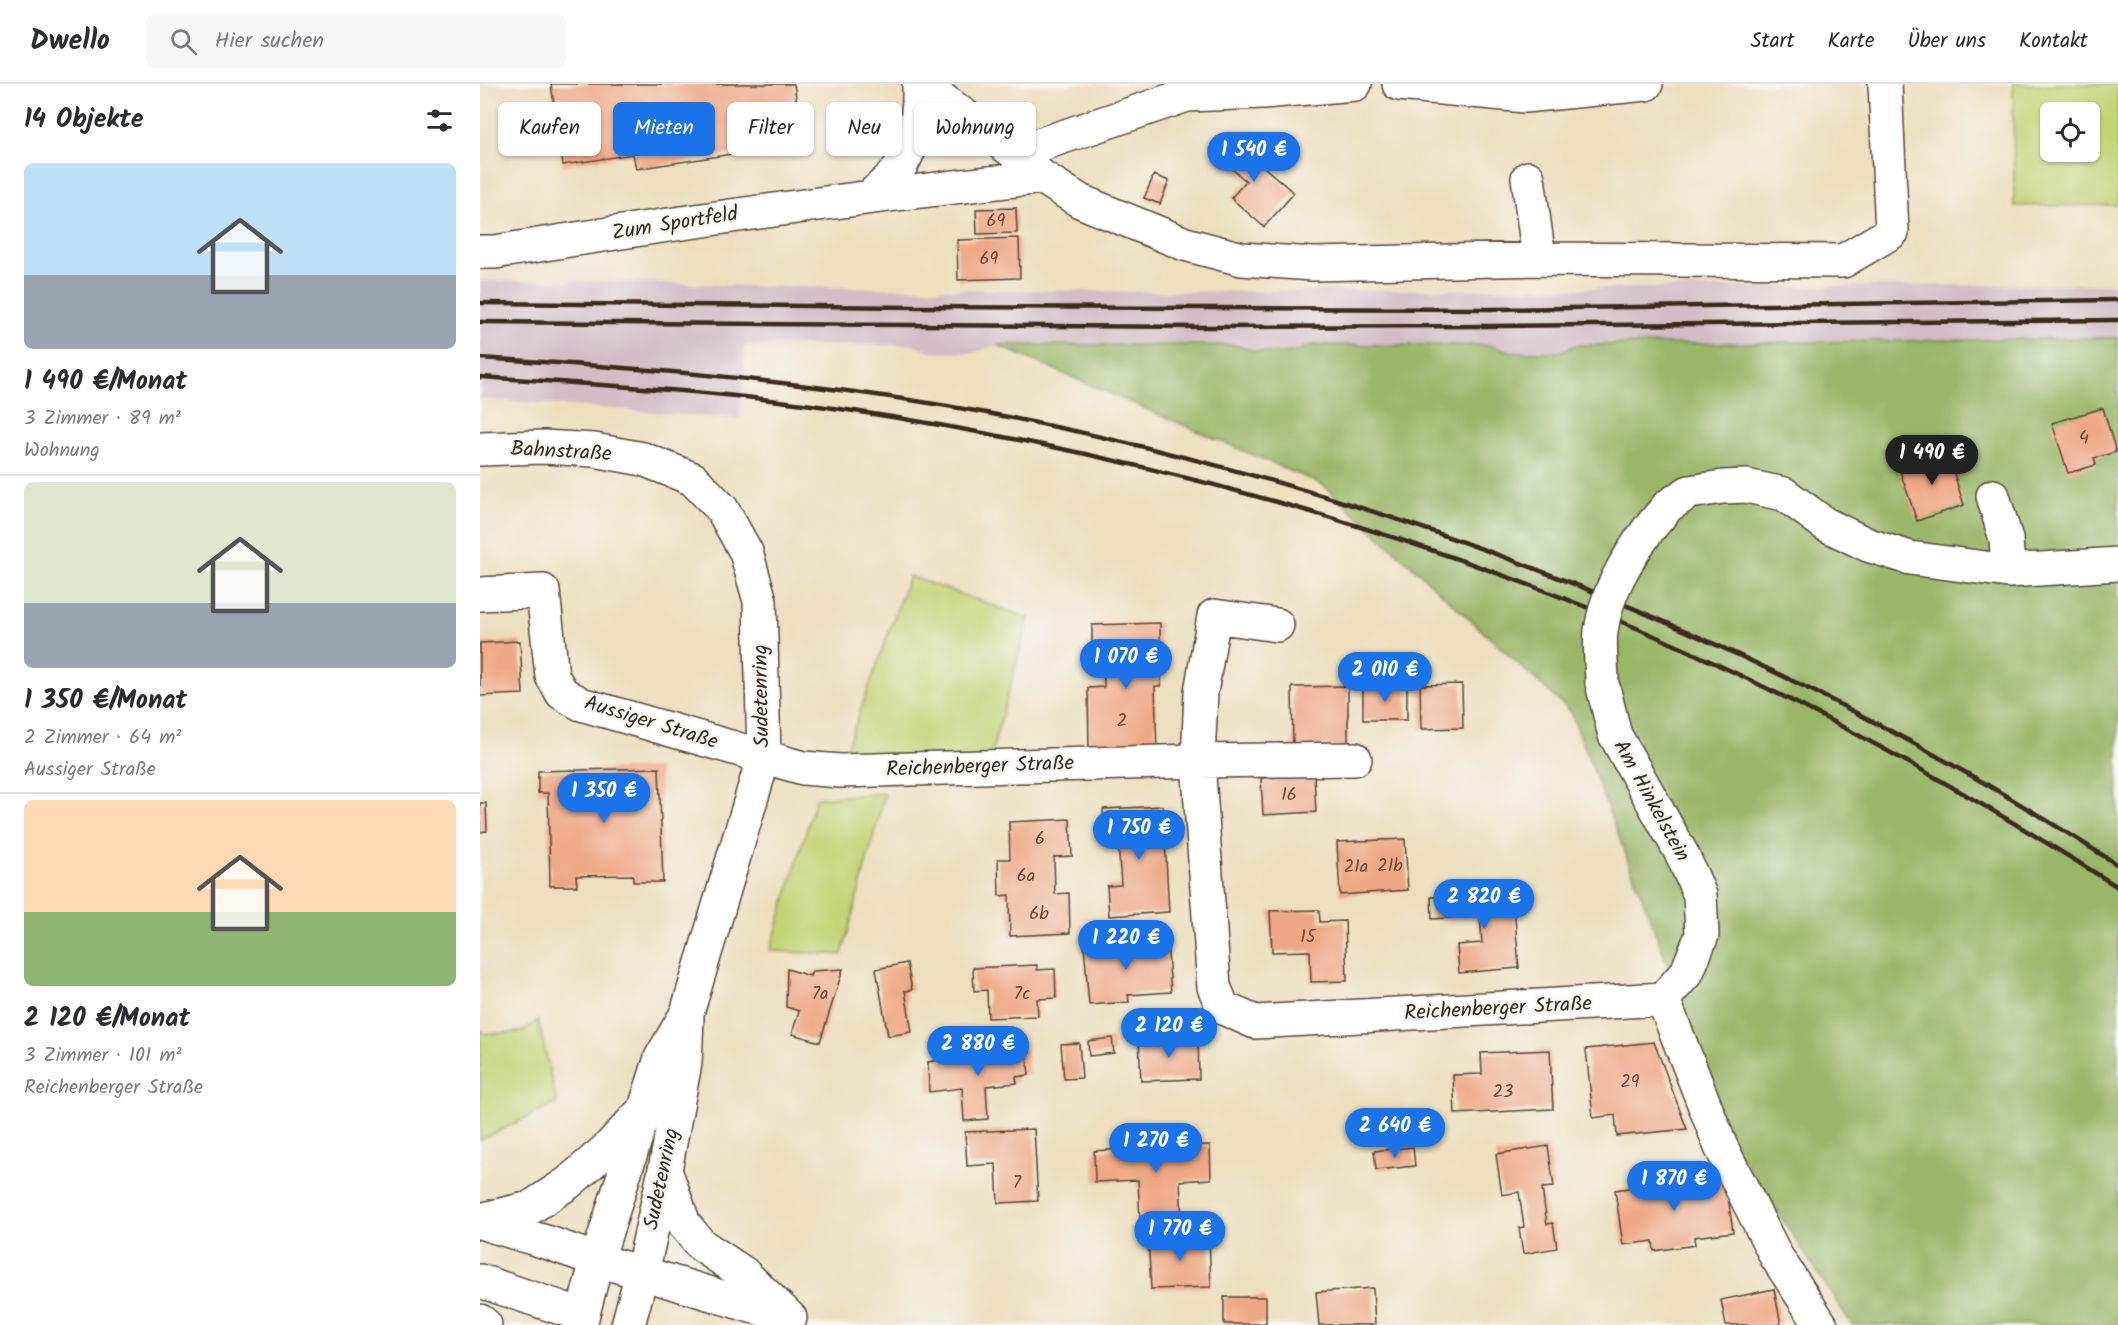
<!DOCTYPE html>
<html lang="de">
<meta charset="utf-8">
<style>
body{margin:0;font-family:Kalam,sans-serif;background:#f7f7f7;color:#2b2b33;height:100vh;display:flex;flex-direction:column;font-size:22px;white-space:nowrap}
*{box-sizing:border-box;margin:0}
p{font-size:20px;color:#7c7c81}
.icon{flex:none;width:33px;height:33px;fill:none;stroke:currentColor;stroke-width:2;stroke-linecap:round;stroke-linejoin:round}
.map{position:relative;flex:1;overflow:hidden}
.drawer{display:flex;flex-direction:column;background:#fff;width:480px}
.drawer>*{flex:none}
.banner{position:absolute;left:18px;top:18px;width:570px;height:54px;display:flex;gap:12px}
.controls{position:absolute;left:1560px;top:18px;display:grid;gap:12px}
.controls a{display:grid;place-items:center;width:60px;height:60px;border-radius:9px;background:#fff;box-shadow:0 2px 4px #0004;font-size:30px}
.price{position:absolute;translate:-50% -51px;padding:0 14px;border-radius:21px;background:#1a73e8;color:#fff;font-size:20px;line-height:39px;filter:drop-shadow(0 2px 3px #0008)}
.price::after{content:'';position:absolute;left:50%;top:36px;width:18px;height:14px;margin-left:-9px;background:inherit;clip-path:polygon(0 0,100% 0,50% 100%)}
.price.active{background:#222;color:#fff}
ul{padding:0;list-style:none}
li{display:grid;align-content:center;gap:12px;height:318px;padding:0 24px}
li+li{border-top:2px solid #e1e1e2}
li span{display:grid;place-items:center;height:186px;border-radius:9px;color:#555}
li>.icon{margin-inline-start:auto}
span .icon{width:108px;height:108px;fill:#fffc;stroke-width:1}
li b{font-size:26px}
h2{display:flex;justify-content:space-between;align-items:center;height:72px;padding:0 24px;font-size:26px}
.tag{padding:0 21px;border-radius:9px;background:#fff;box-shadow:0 2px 4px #0004;font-size:21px;line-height:54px}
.tag.active{background:#1a73e8;color:#fff}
header{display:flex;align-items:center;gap:36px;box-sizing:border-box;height:84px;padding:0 30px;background:#fff;border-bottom:2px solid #e1e1e2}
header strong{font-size:28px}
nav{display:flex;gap:33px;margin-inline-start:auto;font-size:21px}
.search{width:420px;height:54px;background:#f7f7f7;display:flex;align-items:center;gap:15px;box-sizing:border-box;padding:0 21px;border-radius:9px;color:#7c7c81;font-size:22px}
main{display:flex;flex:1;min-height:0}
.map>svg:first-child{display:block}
</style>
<header>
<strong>Dwello</strong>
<div class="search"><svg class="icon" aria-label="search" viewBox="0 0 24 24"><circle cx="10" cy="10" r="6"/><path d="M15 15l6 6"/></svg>Hier suchen</div>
<nav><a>Start</a><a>Karte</a><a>Über uns</a><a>Kontakt</a></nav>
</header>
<main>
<section class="drawer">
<h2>14 Objekte<svg class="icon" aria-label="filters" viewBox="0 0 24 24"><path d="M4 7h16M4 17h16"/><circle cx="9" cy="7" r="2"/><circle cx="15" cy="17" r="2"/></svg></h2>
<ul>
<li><span style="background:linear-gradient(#bfe0f5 60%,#9aa5b1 0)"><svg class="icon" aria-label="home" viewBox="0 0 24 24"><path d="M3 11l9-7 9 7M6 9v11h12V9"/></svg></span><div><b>1 490 €/Monat</b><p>3 Zimmer · 89 m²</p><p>Wohnung</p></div></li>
<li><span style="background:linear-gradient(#dfe7d0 65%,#9aa5b1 0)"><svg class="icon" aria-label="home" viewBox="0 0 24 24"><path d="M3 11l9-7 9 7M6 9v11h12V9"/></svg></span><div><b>1 350 €/Monat</b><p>2 Zimmer · 64 m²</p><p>Aussiger Straße</p></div></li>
<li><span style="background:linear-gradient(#ffd9b3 60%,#8fb573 0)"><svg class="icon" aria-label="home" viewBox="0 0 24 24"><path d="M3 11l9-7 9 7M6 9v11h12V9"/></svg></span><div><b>2 120 €/Monat</b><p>3 Zimmer · 101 m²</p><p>Reichenberger Straße</p></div></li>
</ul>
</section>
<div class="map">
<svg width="1638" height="1241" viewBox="0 0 1638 1241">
<rect width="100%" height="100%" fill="#f6f6f2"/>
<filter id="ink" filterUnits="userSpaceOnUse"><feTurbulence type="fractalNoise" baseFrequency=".0167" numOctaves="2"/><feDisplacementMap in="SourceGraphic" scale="12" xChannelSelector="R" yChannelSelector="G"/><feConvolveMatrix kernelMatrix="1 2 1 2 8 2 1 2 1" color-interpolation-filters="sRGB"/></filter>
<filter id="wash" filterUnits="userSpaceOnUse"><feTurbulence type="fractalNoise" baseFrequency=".008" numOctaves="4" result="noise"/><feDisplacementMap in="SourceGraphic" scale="24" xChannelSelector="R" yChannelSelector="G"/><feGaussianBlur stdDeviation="1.35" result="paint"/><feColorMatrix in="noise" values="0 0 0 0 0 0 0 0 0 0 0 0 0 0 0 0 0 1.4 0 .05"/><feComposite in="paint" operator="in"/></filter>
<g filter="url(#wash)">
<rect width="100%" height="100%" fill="#eddfbe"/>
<path fill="#d2bdc6" d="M 0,197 L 147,198 L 270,202 L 681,208 L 1638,200 L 1638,254 L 1097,261 L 1079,268 L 1032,268 L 1008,261 L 833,261 L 816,269 L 776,269 L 755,261 L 517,261 L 494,269 L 454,269 L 433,261 L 265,261 L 260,335 L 0,315 Z"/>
<path fill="#c3d476" stroke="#7f7f4a" stroke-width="1.5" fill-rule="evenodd" d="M 1533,0 L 1638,0 L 1638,121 L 1534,122 ZM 1570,28 L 1610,28 L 1610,68 L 1570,68 Z
M 429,492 L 549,534 L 510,674 L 362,677 Z
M 405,709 L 362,871 L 290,867 L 336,714 Z
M 58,936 L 77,1019 L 0,1056 L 0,946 L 6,950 L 42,948 Z"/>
<path fill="#9ab667" stroke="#6a7042" stroke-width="1.5" d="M 1638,254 L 1638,1241 L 1372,1241 L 1251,1058 L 1178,855 L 1091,628 L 843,401 L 517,261 L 755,261 C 782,271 806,273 832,261 L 1008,261 L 1032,268 L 1079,268 L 1097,261 Z"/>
<g id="blocks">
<path fill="#efa885" d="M 71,0 L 314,0 L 323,59 L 156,85 L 153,70 L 83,81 Z
M 747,51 L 814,109 L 784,143 L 751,114 L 766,97 L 732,68 Z
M 674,91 L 689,97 L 680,120 L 664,114 Z
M 536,124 L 537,149 L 497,150 L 496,125 Z
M 539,154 L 540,194 L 478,196 L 477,156 Z
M 1623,324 L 1636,368 L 1614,374 L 1616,381 L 1588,389 L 1572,339 Z
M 1467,368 L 1484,421 L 1437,437 L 1419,384 Z
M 680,539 L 681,602 L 675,602 L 677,669 L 609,671 L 608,604 L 624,603 L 623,567 L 612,567 L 612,541 Z
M 40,557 L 43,610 L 0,612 L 0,559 Z
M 982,600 L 983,644 L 941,645 L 940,601 Z
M 868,602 L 868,663 L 813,664 L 812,603 Z
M 883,603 L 927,603 L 927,636 L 883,636 Z
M 179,684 L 183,798 L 153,798 L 153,791 L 96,792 L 97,802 L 70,802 L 68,709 L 58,709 L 58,687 Z
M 834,691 L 836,728 L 783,731 L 781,694 Z
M 0,719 L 6,719 L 7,747 L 0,748 Z
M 683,722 L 689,828 L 629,832 L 627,802 L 641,801 L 637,743 L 624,744 L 623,725 Z
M 590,735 L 592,772 L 574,773 L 575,810 L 589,809 L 590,849 L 530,852 L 529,811 L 519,812 L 518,775 L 530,775 L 529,738 Z
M 925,755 L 928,806 L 860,811 L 857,758 Z
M 1033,808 L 1039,884 L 979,889 L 977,861 L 1002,859 L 1000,832 L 952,835 L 951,813 Z
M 839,826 L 840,838 L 865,837 L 867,897 L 831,898 L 830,867 L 792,868 L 790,827 Z
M 687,856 L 691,908 L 648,911 L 649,918 L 609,921 L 604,862 Z
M 427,879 L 432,906 L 425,907 L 432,948 L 408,952 L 396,885 Z
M 557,881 L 557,886 L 575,885 L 576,914 L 557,915 L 558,932 L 508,934 L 507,906 L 494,907 L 493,884 Z
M 307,885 L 330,892 L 332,887 L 363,885 L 340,958 L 312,950 L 319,927 L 306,923 Z
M 718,953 L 719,995 L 661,997 L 659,955 Z
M 632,954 L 634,969 L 609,972 L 608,957 Z
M 1174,958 L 1207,1045 L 1137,1052 L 1135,1031 L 1113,1034 L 1106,965 Z
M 599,959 L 602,994 L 584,995 L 581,960 Z
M 546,964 L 549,991 L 536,993 L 537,999 L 506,1002 L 508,1035 L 484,1037 L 482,1004 L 449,1008 L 448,978 Z
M 1070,966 L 1073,1025 L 975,1030 L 973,991 L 1002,990 L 1001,969 Z
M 554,1045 L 558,1117 L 518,1119 L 516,1080 L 487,1082 L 485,1048 Z
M 698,1058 L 698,1062 L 730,1061 L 731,1095 L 700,1097 L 702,1135 L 660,1137 L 658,1096 L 615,1098 L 614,1067 L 657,1064 L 656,1060 Z
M 1068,1062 L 1074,1103 L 1062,1104 L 1067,1140 L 1073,1139 L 1077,1164 L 1043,1170 L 1039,1144 L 1044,1143 L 1039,1108 L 1022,1111 L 1016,1070 Z
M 933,1063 L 935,1082 L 896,1086 L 894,1067 Z
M 1245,1091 L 1253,1148 L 1214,1153 L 1215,1161 L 1174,1167 L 1173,1157 L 1143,1161 L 1135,1106 Z
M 729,1151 L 731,1203 L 671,1205 L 668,1154 Z
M 893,1204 L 895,1241 L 839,1241 L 836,1208 Z
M 1294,1205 L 1301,1241 L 1246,1241 L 1241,1216 Z
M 744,1213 L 786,1213 L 786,1240 L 744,1240 Z"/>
</g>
</g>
<g filter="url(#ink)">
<use href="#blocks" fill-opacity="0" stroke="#564536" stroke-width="1.5"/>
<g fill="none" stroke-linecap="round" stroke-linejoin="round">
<defs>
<path id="minor" d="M 441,0 L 535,69 L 562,93 L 600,117 L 705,160 L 762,175 L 833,180 L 1059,175 L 1363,177 L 1412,148 L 1405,0
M 919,0 L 1045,12 L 1166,0
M 535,69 L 707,11 L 783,8 L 875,0
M 1048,94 L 1059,175
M 391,112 C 399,104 411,95 418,86 C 435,61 440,29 439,0
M 0,168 L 15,168 C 197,138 379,113 562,93
M 0,365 L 64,363 L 114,366 L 163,375 L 213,395 L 242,425 L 266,468 L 280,517 L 284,672 L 207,929 L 181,974 L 117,1176 L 69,1159 L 0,1138
M 1513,412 L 1526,455 L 1528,487
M 1168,446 L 1188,422 L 1209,408 L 1243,403 L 1266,402 L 1304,410 L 1345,440 L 1388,461 L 1430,474 L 1528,487 L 1638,480
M 0,510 L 63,507 L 72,592 L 82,609 L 101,620 L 323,684 L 360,687 L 718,677 L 734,903 L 743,924 L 775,938 L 1183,915 L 1241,1063 L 1296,1172 L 1341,1241
M 797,541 L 734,532 L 721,608 L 718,677 L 875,675
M 1122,599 L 1135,651 L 1202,770 L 1220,811 L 1222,851 L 1207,888 L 1183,915
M 0,1136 L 50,1124 L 88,1099 L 128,1064 L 159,1031
M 162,1189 L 185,1086 L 205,979 L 207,934
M 0,1197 L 102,1231
M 0,1237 L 5,1241"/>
<path id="major" d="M 100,1241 L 117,1176 L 162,1189 L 148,1241"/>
<path id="highway" d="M 185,1086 L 204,1140 L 221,1161 L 263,1189 L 310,1234
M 162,1189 L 304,1232"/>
</defs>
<use href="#minor" stroke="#564536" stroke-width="36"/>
<use href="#major" stroke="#564536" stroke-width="36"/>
<use href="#highway" stroke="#564536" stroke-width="36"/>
<use href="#minor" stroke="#fff" stroke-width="33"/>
<use href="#major" stroke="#fff" stroke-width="33"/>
<use href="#highway" stroke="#fff" stroke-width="33"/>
<path stroke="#3b2a1e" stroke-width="4.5" d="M 0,219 L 436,223 L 1013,225 L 1638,216
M 0,238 L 726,243 L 1014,242 L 1638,236
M 0,274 C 177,285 354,299 528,333 C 923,411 1300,562 1638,781
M 0,293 C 125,301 250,308 374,327 C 624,365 871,429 1106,523 C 1292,598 1468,696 1638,803"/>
<defs>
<path id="minor-bridge" d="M 1122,599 C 1122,583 1119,564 1121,547 C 1126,509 1146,476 1168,446"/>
</defs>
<use href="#minor-bridge" stroke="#564536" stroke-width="36" stroke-linecap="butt"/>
<use href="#minor-bridge" stroke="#fff" stroke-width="33"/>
</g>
</g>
<g text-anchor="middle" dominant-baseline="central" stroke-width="5" stroke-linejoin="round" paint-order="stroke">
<g font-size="18" fill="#684a38">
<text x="516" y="137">69</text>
<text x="509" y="175">69</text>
<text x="1604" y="354">4</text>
<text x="642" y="637">2</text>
<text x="809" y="711">16</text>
<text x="560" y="755">6</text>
<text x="910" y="782">21b</text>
<text x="876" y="783">21a</text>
<text x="546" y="792">6a</text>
<text x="559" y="830">6b</text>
<text x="828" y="853">15</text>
<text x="340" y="910">7a</text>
<text x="542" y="910">7c</text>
<text x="1150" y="998">29</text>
<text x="1023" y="1008">23</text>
<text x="537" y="1099">7</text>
</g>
<g font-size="21" fill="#3b2a1e" stroke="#f6f6f2">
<text transform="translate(195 140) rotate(-9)">Zum Sportfeld</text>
<text transform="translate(81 368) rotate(3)">Bahnstraße</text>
<text transform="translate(282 612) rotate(-91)">Sudetenring</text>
<text transform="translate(171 639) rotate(17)">Aussiger Straße</text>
<text transform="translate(500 683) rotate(-2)">Reichenberger Straße</text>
<text transform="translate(1171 717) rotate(61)">Am Hinkelstein</text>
<text transform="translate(1018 925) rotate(-3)">Reichenberger Straße</text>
<text transform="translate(182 1095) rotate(-78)">Sudetenring</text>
</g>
</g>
</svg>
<div class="controls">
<a><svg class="icon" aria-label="locate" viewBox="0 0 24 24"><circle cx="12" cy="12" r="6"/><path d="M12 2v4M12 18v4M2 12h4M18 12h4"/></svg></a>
</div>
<b class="price" style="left:774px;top:99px">1 540 €</b>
<b class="price active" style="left:1452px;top:402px">1 490 €</b>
<b class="price" style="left:646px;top:606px">1 070 €</b>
<b class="price" style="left:905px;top:619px">2 010 €</b>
<b class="price" style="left:124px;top:740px">1 350 €</b>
<b class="price" style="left:659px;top:777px">1 750 €</b>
<b class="price" style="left:1004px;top:846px">2 820 €</b>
<b class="price" style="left:646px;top:887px">1 220 €</b>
<b class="price" style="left:689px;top:975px">2 120 €</b>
<b class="price" style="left:498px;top:993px">2 880 €</b>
<b class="price" style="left:915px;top:1075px">2 640 €</b>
<b class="price" style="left:676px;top:1090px">1 270 €</b>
<b class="price" style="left:1194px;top:1128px">1 870 €</b>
<b class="price" style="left:700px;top:1178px">1 770 €</b>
<div class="banner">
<a class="tag">Kaufen</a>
<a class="tag active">Mieten</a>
<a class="tag">Filter</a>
<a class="tag">Neu</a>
<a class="tag">Wohnung</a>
</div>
</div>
</main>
